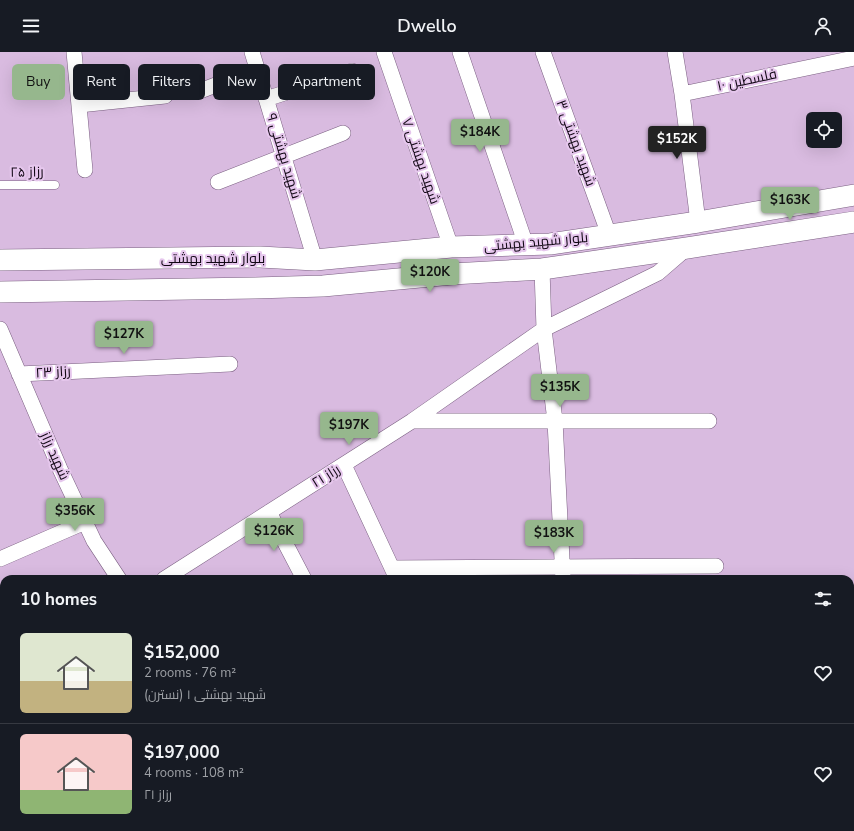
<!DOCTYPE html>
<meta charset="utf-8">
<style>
body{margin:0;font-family:"Nunito Sans",Cairo,sans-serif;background:#20242c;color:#f1f3f6;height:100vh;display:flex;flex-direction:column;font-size:15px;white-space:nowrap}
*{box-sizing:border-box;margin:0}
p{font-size:13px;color:#9ea1a6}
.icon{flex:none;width:22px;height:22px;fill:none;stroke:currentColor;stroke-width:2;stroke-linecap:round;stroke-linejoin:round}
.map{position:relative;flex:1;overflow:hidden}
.drawer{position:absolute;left:0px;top:523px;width:854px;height:256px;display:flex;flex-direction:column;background:#171b24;border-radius:12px 12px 0 0;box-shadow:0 4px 16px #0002}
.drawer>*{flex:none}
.hud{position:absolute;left:12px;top:12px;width:400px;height:36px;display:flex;gap:8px}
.controls{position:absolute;left:806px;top:60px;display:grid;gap:8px}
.controls a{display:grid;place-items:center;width:36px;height:36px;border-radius:6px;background:#171b24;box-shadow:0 4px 16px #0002;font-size:20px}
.price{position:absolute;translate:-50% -34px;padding:0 9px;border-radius:4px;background:#96b78d;color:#111;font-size:13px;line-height:26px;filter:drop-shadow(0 1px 2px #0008)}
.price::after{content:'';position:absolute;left:50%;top:24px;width:12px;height:9px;margin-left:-6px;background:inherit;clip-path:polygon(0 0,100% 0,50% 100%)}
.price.on{background:#222;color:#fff}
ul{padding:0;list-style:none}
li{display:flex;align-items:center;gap:12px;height:100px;padding:0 20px}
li+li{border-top:1px solid #363941}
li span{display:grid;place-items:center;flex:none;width:112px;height:80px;border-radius:6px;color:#555}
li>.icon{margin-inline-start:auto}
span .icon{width:48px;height:48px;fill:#fffc;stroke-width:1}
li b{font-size:17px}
h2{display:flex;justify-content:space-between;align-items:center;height:48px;padding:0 20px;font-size:17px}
.pill{padding:0 14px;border-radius:6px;background:#171b24;box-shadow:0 4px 16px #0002;font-size:14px;line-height:36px}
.pill.on{background:#96b78d;color:#111}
header{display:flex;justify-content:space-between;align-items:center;height:52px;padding:0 20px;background:#171b24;font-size:18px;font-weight:600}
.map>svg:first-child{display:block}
</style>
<header><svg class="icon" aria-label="menu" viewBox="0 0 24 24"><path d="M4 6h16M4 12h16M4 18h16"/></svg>Dwello<svg class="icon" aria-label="person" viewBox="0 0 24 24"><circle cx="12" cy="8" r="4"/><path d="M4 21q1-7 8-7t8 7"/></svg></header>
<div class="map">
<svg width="854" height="779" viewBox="0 0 854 779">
<rect width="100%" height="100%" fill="#d9bbe0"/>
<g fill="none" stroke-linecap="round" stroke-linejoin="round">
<defs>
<path id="lane" d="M 0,133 L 55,133"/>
<path id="street" d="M 74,0 L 85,118
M 252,0 L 315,208
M 384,0 L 451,195
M 460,0 L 526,193
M 543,0 L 609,183
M 675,0 L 682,42 L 854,6
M 200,39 L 257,17
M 682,42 L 698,170
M 266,47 L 352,19
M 79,53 L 165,44
M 218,130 L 343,81
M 542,217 L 544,277 L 555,369 L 563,527
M 0,277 L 60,417 L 94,489 L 119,527
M 19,322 L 230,312
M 412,369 L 709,369
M 344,413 L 397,527
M 269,460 L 304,527
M 0,507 L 85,470
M 392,516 L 716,514
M 164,527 L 412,369 L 544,277 L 658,221 L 687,196
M 850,691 L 854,692
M 213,775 L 214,779
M 273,775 L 298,779
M 154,779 L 171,775"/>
<path id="secondary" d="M 0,208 L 260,205 L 315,208 L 451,195 L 550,192 L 698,170 L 854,143
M 0,240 L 255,236 L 323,234 L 452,222 L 542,217 L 687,196 L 854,170"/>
</defs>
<use href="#lane" stroke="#7a5f81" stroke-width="9"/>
<use href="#street" stroke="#7a5f81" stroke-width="16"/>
<use href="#secondary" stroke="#7a5f81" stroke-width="22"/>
<use href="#lane" stroke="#fff" stroke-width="8"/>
<use href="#street" stroke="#fff" stroke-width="15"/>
<use href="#secondary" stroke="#fff" stroke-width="21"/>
</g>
<g text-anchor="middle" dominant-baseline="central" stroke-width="4" stroke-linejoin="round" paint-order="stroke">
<g font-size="14" fill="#110714" stroke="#e6c7ed">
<text transform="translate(747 28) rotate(-12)">فلسطین ۱۰</text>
<text transform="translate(576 91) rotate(70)">شهید بهشتی ۳</text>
<text transform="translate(284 104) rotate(73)">شهید بهشتی ۹</text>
<text transform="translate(421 109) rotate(71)">شهید بهشتی ۷</text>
<text transform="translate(27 120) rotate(-1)">رزاز ۲۵</text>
<text transform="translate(536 190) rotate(-5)">بلوار شهید بهشتی</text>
<text x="213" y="206">بلوار شهید بهشتی</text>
<text transform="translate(53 320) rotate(-3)">رزاز ۲۳</text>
<text transform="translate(55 404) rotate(66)">شهید رزاز</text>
<text transform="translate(326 424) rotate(-32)">رزاز ۲۱</text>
</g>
</g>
</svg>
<div class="controls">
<a><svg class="icon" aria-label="locate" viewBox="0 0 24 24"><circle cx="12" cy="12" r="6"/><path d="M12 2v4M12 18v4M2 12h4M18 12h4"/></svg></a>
</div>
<b class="price" style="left:480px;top:101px">$184K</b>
<b class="price on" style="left:677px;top:108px">$152K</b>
<b class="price" style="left:790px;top:169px">$163K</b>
<b class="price" style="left:430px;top:241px">$120K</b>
<b class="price" style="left:124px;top:303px">$127K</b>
<b class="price" style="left:560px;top:356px">$135K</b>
<b class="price" style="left:349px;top:394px">$197K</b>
<b class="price" style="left:75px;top:480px">$356K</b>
<b class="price" style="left:274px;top:500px">$126K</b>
<b class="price" style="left:554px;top:502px">$183K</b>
<div class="hud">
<a class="pill on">Buy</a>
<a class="pill">Rent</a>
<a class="pill">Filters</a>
<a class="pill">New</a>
<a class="pill">Apartment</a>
</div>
<section class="drawer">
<h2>10 homes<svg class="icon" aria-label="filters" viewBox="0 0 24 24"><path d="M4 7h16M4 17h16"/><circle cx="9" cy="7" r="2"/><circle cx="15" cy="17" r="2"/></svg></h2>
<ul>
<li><span style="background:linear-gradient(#dfe7d0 60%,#c2b280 0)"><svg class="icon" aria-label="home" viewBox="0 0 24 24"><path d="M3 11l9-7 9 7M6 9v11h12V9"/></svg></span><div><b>$152,000</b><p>2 rooms · 76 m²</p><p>شهید بهشتی ۱ (نسترن)</p></div><svg class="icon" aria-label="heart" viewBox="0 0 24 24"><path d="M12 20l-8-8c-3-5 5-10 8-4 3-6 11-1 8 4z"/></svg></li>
<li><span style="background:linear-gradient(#f6c9c9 70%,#8fb573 0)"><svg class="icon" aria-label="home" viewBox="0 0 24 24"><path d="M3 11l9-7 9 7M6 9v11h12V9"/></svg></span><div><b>$197,000</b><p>4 rooms · 108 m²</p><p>رزاز ۲۱</p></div><svg class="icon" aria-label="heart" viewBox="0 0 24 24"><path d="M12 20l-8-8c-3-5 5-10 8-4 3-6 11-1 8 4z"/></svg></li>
</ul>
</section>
</div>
